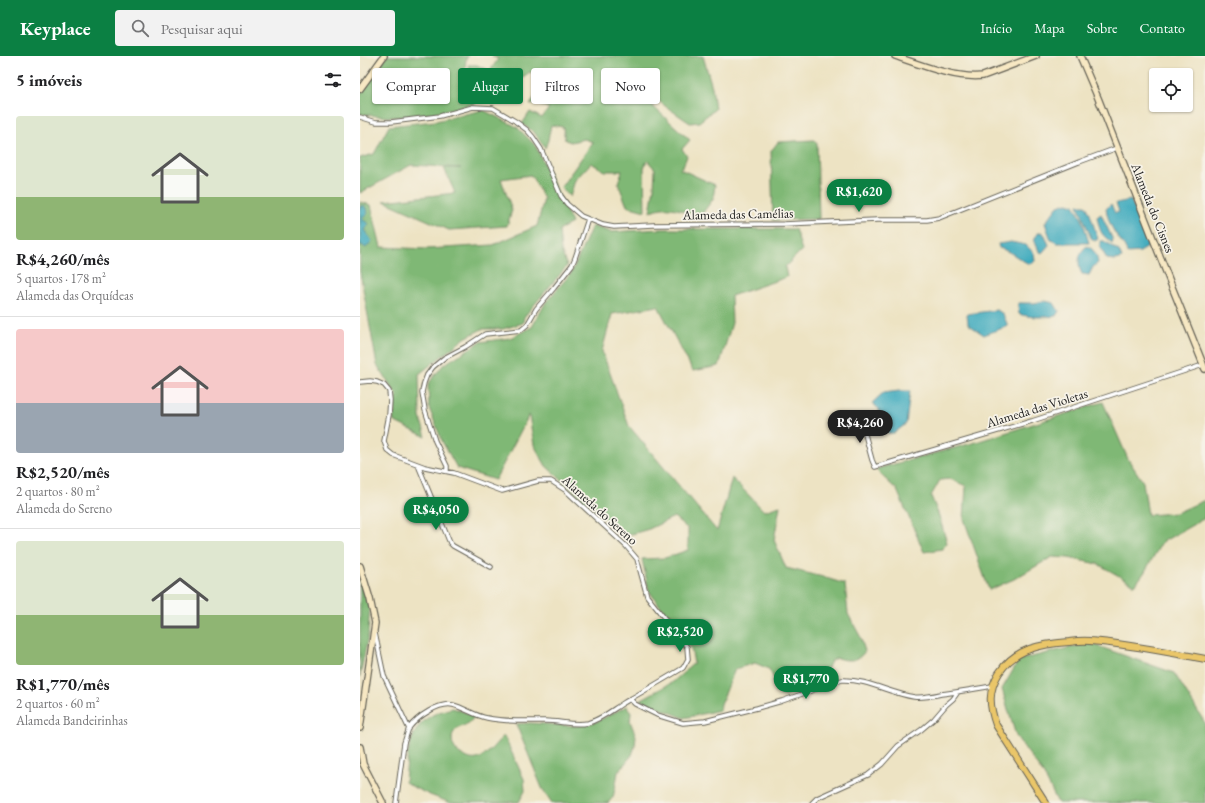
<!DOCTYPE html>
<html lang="pt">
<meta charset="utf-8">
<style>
body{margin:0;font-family:"EB Garamond",serif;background:#f2f2f2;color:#202124;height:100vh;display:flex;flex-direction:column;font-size:15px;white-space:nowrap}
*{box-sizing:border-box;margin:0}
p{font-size:13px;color:#757577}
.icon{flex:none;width:22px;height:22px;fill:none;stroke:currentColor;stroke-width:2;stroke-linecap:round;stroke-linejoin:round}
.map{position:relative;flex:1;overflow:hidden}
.sheet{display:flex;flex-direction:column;background:#fff;width:360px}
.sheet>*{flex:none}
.banner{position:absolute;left:12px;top:12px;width:380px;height:36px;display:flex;gap:8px}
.buttons{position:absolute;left:789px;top:12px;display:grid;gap:8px}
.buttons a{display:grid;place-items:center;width:44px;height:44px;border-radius:4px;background:#fff;box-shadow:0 1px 3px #0004;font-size:20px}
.price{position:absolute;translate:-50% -34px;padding:0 9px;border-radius:14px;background:#0b8043;color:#fff;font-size:13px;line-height:26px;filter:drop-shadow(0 1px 2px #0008)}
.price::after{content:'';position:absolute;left:50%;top:24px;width:12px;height:9px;margin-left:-6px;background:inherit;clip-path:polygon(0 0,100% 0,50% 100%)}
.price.on{background:#222;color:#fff}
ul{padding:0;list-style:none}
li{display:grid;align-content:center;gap:8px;height:212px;padding:0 16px}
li+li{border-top:1px solid #e0e0e0}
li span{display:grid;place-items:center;height:124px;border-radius:4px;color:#555}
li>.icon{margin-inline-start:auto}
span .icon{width:72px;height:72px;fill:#fffc;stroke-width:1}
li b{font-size:17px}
h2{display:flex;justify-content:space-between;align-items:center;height:48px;padding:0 16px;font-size:17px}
.chip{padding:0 14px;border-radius:4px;background:#fff;box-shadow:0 1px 3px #0004;font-size:14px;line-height:36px}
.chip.on{background:#0b8043;color:#fff}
header{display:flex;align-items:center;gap:24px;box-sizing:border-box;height:56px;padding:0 20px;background:#0b8043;color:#fff}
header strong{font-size:19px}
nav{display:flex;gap:22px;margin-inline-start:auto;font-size:14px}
.search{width:280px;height:36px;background:#f2f2f2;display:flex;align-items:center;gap:10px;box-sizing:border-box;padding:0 14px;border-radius:4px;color:#757577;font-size:15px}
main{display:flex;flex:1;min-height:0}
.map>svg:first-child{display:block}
</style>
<header>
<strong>Keyplace</strong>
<div class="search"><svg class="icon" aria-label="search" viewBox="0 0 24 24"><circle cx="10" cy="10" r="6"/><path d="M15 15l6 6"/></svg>Pesquisar aqui</div>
<nav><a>Início</a><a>Mapa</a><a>Sobre</a><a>Contato</a></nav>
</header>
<main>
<section class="sheet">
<h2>5 imóveis<svg class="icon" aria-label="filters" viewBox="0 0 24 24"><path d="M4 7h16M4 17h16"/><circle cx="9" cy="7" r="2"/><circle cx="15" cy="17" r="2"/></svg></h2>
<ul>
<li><span style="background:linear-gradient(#dfe7d0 65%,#8fb573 0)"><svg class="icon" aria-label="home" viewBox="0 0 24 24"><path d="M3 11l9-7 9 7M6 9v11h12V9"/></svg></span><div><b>R$4,260/mês</b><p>5 quartos · 178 m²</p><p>Alameda das Orquídeas</p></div></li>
<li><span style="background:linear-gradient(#f6c9c9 60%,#9aa5b1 0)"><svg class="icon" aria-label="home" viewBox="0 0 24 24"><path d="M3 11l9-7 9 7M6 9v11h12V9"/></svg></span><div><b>R$2,520/mês</b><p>2 quartos · 80 m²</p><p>Alameda do Sereno</p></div></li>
<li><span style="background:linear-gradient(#dfe7d0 60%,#8fb573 0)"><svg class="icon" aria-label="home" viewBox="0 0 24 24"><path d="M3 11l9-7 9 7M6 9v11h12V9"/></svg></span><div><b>R$1,770/mês</b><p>2 quartos · 60 m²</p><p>Alameda Bandeirinhas</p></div></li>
</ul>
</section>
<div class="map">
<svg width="845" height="747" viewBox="0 0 845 747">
<rect width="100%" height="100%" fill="#f7f3e8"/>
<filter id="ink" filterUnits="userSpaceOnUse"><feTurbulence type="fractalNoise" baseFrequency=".025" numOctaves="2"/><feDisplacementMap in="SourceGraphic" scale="8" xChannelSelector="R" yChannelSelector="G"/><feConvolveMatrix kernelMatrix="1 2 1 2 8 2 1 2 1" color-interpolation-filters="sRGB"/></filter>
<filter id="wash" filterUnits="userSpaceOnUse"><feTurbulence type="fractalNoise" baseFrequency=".012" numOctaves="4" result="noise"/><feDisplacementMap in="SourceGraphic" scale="16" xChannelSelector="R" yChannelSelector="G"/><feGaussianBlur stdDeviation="0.9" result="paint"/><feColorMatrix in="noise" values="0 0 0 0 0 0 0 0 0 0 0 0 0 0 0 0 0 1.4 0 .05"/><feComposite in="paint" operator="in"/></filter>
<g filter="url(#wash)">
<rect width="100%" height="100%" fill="#ede3c3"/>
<path fill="#7fb875" stroke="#4e6a48" d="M 27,0 L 108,0 L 106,3 L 104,20 L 115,34 L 116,47 C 88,55 56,62 28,61 C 18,60 9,59 0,58 L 0,39 Z
M 132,0 L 343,0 L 352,31 L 355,53 L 339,66 L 330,67 L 305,50 L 295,42 L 288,46 L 330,84 L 322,93 L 327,100 L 324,108 L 320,113 L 355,129 L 353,143 L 339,162 C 324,154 306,147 290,156 L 294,132 L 295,113 L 287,104 L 284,112 L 285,155 L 267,150 L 258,127 L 262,115 L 245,115 L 231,107 L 215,124 L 210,141 L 201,131 L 233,86 L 224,83 L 211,86 L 205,84 L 203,71 L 191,69 L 188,84 L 185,92 L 174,76 L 162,68 L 170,56 L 182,62 L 189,52 L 176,48 L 170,49 L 179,34 L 181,19 L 170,16 L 143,35 L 132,33 L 114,21 L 108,9 L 117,9 L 130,15 L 138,3 Z
M 123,54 L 157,71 L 175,89 L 212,167 L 199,174 L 201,195 L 207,210 L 164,261 L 163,267 L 143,273 L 122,273 L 105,282 L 59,318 L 60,361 L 66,381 L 33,365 L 37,339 L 17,309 L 0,216 L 0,146 L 11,149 L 21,191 L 67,193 L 133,189 L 177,170 L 184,143 L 171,119 L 141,123 L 152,154 L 147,170 L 89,174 L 24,145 L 95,137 L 84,112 L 101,112 L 51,109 L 0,137 L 0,102 L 14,98 L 29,70 L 76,65 Z
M 454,84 L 457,88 L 459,163 L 413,164 L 411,95 L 418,86 Z
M 232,170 L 251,176 L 302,173 L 435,173 L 442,194 L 425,211 L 427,221 L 371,240 L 372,267 L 359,310 L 333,315 L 298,250 L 252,258 L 242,295 L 269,370 L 357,475 L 372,422 L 404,455 L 420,450 L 414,484 L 426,512 L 463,521 L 485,528 L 488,558 L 500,580 L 505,595 C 498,606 488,605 477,602 L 471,605 L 462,625 L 423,640 L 409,613 L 395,607 L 375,613 L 361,648 L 360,654 L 324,662 L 280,644 L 313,626 L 334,607 L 331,592 L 289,535 L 282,503 L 305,502 L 328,494 L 328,473 L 314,461 L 289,473 L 265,480 L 228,448 L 186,410 L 174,389 L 169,359 L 135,424 L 97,412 L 83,387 L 69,352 L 68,328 L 83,309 L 120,286 L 150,282 L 172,271 L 186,246 L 212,216 Z
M 743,346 L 768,403 L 783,426 L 788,459 L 816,457 L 845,444 L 845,462 L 802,486 L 784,517 L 775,529 L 738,508 L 708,502 L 692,501 L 654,523 L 629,534 L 604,463 L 606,430 L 590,423 L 580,424 L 571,440 L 579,460 L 587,487 L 582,493 L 564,496 L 537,434 L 518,416 L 516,413 L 613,387 Z
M 0,522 L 10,547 L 8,580 L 0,621 Z
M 729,587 L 814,617 L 845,667 L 845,747 L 698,747 L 684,719 L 656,680 L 642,633 L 659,604 Z
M 267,650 L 271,657 L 270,665 L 276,680 L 275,690 L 272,699 L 258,716 L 255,733 L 253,741 L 248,747 L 192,747 L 182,732 L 156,668 L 170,667 L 217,670 L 236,666 Z
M 93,652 L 107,657 L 114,661 C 112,663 110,667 107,668 C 103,671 97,671 94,676 C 91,681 92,687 94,691 C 96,695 100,698 104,700 C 122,712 132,689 144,680 L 164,723 L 165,735 L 159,746 L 91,747 L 70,739 L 55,732 L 45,726 C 48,688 50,661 93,652 Z"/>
<path fill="#3fabbe" stroke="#2e646d" d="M 771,144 L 775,154 L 788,191 L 780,196 L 767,197 C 766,190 761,186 757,180 C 751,171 748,164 746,153 L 751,148 L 755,157 L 759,156 L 756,147 Z
M 707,147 L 714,149 L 722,163 L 729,187 L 697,187 L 691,184 L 685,167 L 698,150 Z
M 4,149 L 8,157 L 2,163 L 9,168 L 4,174 L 12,185 L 6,192 L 0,188 L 0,151 Z
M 718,149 L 726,149 L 730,158 L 738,183 L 735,185 L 731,182 Z
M 741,158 L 753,184 L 752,187 C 740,178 740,175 737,161 Z
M 681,176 L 685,179 L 689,189 L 682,197 L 679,195 L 674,184 L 677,178 Z
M 740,185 L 744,185 L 759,195 L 762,202 L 755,204 L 747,203 L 740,191 Z
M 651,186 L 666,189 L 674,197 L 675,205 L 669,208 C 659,203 650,195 639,192 L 638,188 Z
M 727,190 C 734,193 737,199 738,207 L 733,211 L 729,219 L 722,218 C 717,209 718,196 727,190 Z
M 685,245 L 694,247 L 699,255 L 696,260 C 683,261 671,262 659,258 L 658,247 L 674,247 Z
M 637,254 L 643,258 L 648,270 L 624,279 L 608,268 L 607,258 Z
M 539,335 L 550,335 L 546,368 L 534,377 L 528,377 L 519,367 L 519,353 L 512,347 L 523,337 Z"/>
</g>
<g filter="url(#ink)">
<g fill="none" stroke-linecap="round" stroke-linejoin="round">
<defs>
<path id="street" d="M 0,61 L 16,66 L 31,66 L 80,60 L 113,51 L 133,52 L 155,65 L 167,74 L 173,81 L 181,93 L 201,140 L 207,148 L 221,160 L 243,169 L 254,171 L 293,169 L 424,168 L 517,164 L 567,164 L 579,162 L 719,106 L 757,92
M 0,326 L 10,325 L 17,326 L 24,329 L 29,335 L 30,344 L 29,359 L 24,385 L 27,394 L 33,399 L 65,411 L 94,417 L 142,435 L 178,425 L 191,425 L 205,434 L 266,490 L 277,503 L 287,540 L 327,591 L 328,603 L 323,612 C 303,624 284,635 265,646 C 252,654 242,663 228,667 C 213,670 200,665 185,665 C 167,665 145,666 127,662 C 115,660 105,652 93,649 C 79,646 57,661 49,672 C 47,677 46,682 44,687 L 36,747
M 500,360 L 512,404 L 515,411 L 672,365 L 843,309
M 58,409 L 90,487 L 93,490 L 131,511
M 87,415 L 87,410 L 75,385 L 65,354 L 62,336 L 64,327 L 67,319 L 73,311 L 84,302 L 105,291 L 125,278 L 161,274 L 167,269 L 176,253 L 194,232 L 212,209 L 215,202 L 228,163
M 15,577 L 24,620 L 49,673
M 270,643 L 275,648 L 297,659 L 323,667 L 345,665 L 397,652 L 422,645 L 482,624 C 507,623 529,637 554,641 C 563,642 572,640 581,638 C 598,636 615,633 632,630
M 452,747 L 457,742 L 508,719 L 522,708 L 538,690 L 561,674 L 574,663 L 586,649 L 593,643 L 598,636"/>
<path id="secondary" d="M 535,0 C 561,9 596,23 623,20 L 676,0
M 720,0 L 738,42 L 812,231 L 845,313
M 0,33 L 24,0
M 0,510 L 10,543 L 15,567 L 0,672
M 0,691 L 3,708 L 23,747"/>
<path id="primary" d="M 686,747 L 636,669 C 629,649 628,635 639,617 C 655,592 682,588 709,586 C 716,585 723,584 730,585 C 769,588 807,596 845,603"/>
</defs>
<use href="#street" stroke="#656256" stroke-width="5.5"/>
<use href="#secondary" stroke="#656256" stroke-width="8"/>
<use href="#primary" stroke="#656256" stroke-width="8"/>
<use href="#street" stroke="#fff" stroke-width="3.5"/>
<use href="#secondary" stroke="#f7e8c3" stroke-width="5.5"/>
<use href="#primary" stroke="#eac669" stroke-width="6"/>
</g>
</g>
<g text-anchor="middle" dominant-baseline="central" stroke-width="3.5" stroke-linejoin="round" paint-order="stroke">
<g font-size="13" fill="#1c1c1c" stroke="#f7f3e8">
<text transform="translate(793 152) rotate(68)">Alameda do Cisnes</text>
<text transform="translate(378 158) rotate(-1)">Alameda das Camélias</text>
<text transform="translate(677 352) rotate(-17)">Alameda das Violetas</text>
<text transform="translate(240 454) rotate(42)">Alameda do Sereno</text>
</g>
</g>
</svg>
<div class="buttons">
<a><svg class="icon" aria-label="locate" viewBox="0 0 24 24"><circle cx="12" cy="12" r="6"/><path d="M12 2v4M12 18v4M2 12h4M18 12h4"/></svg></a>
</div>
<b class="price" style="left:499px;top:157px">R$1,620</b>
<b class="price on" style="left:500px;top:388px">R$4,260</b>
<b class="price" style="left:76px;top:475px">R$4,050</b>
<b class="price" style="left:320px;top:597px">R$2,520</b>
<b class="price" style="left:446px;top:644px">R$1,770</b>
<div class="banner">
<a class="chip">Comprar</a>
<a class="chip on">Alugar</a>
<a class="chip">Filtros</a>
<a class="chip">Novo</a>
</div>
</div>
</main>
